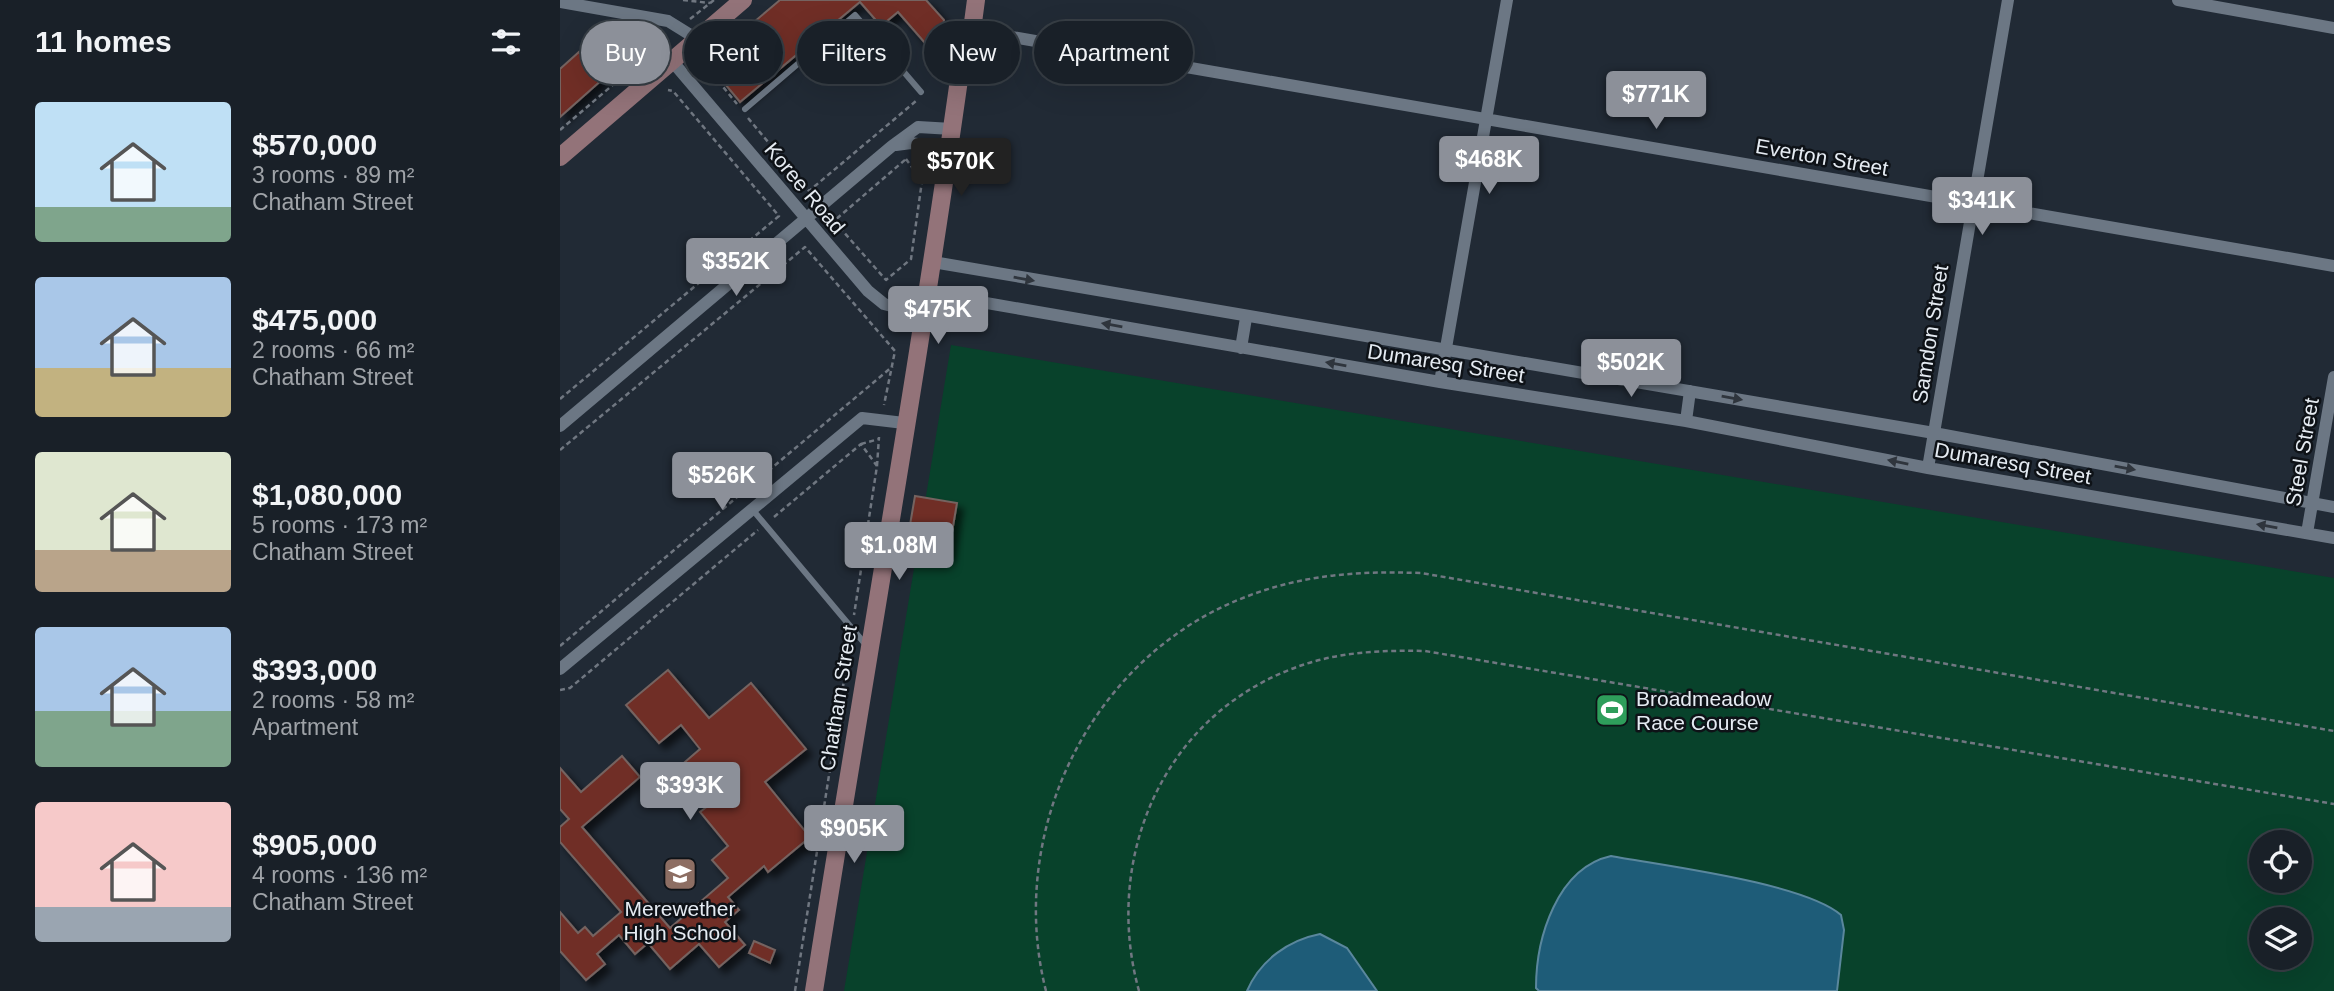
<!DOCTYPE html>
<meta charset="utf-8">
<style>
body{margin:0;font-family:Arial,sans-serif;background:#262d34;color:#f1f3f6;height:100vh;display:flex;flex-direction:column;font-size:26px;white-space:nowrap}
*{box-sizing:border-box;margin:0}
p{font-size:23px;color:#9fa3a8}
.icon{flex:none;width:38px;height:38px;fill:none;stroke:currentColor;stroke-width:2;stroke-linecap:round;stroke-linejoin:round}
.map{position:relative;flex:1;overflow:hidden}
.sheet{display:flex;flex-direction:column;background:#192028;width:560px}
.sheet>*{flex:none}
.hud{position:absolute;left:21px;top:21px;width:665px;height:63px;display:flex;gap:14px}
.controls{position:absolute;left:1689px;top:830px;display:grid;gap:14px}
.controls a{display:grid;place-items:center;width:63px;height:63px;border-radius:50%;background:#192028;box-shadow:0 7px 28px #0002,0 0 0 2px #373e45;font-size:35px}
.price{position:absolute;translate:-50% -60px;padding:0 16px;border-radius:7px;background:#8c9099;color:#fff;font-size:23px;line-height:46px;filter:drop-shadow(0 2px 4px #0008)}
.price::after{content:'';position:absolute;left:50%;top:42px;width:21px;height:16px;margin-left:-10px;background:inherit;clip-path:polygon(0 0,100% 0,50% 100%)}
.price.selected{background:#222;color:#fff}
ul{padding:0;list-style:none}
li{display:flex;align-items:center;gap:21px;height:175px;padding:0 35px}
li span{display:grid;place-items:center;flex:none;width:196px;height:140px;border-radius:7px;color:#555}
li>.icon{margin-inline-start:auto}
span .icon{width:84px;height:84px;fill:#fffc;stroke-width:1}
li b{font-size:30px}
h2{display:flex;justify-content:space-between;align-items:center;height:84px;padding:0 35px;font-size:30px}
.tag{padding:0 24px;border-radius:32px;background:#192028;box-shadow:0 7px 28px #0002,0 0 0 2px #373e45;font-size:24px;line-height:63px}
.tag.selected{background:#8c9099;color:#fff}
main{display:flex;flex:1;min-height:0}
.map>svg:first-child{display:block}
</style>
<main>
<section class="sheet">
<h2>11 homes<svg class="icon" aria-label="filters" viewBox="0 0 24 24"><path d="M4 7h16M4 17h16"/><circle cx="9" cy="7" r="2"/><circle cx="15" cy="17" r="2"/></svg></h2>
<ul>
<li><span style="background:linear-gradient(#bfe0f5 75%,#7fa58c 0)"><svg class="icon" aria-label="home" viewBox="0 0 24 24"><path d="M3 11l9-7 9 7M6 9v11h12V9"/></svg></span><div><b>$570,000</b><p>3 rooms · 89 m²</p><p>Chatham Street</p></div></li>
<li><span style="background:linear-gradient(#a9c7e8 65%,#c2b280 0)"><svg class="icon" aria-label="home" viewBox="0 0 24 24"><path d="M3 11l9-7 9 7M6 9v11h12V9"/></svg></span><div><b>$475,000</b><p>2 rooms · 66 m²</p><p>Chatham Street</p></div></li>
<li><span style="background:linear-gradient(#dfe7d0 70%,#b9a48a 0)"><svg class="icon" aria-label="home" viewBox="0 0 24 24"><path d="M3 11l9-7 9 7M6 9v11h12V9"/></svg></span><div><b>$1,080,000</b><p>5 rooms · 173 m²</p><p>Chatham Street</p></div></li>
<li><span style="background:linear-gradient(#a9c7e8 60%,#7fa58c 0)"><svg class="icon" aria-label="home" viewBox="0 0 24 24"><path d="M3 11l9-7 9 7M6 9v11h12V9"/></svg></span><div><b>$393,000</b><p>2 rooms · 58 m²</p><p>Apartment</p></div></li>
<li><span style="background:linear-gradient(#f6c9c9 75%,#9aa5b1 0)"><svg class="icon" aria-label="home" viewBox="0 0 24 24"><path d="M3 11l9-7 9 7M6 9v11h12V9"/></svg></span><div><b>$905,000</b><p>4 rooms · 136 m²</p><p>Chatham Street</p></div></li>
</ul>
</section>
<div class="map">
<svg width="1774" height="991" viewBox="0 0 1774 991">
<defs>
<filter id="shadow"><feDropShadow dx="6" dy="6" stdDeviation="3.5" flood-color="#0009"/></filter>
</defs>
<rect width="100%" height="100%" fill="#212a35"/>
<path fill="#08422b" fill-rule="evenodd" d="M 391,345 L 1774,578 L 1774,991 L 284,991 ZM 1701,842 L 1740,842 L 1740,880 L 1701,880 ZM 1701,919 L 1740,919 L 1740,957 L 1701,957 Z"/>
<path fill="#1e5c78" stroke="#5a879d" stroke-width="2" d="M 1051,856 C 1105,866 1244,883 1281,915 L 1284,930 L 1277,991 L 979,991 L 976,988 C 976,938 997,868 1051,856 Z
M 760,934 L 787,948 L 817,991 L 687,991 C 700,960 729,940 760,934 Z"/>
<path fill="#6f2d26" stroke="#756360" stroke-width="2" filter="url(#shadow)" d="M 220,0 L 366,0 L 384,20 L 378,58 L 338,12 L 321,26 L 300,2 L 180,102 L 155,72 L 156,54 Z
M 19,52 L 44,78 L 0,117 L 0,69 Z
M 355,496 L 397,503 L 388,555 L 346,548 Z
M 108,670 L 149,718 L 191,683 L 246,749 L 205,782 L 250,837 L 208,872 L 204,866 L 168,897 L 179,910 L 165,922 L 185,945 L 159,967 L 139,944 L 110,969 L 88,943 L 75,954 L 59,935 L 37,954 L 45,964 L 26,980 L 0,951 L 0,912 L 18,933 L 25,927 L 33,936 L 61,912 L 0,842 L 0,827 L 9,819 L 0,809 L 0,768 L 21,792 L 62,756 L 80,777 L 22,827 L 110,928 L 168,878 L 152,860 L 168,846 L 140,812 L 152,803 L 118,768 L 140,749 L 121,725 L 99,743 L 66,705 Z
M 194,941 L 215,950 L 210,963 L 189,953 Z"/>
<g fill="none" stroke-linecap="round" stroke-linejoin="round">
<path stroke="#707781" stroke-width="2.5" stroke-dasharray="5 3.5" stroke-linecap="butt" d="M 123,0 L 150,3
M 130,19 L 154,0
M 142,61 L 177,104
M 188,118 L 249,191 L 356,101
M 0,130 L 109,37
M 346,159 L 362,181 L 351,259 L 326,280 L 274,221 Z
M 362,181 L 364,174
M 0,399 L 219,216 L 113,91 L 108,90
M 301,444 L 319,439
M 0,450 L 245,247 L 335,351 L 324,405
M 317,466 L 319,437
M 214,517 L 301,444 L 317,466 L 294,615
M 0,646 L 333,366
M 0,690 L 10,688 L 198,530
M 235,991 L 290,642
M 486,991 C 445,831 532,654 688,596 C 746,574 800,571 861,573 L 1774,731
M 579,991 C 543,862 600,721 729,670 C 773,652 818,650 865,651 L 1774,804"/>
<path stroke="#6c7784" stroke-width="6" d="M 185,109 L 295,15 L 361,92
M 192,509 L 306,645"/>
<path stroke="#6c7784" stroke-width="12" d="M 1618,0 L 1774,28
M 0,2 L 108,21 L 137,39
M 412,30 L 1774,266
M 112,61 L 308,291 L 324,304 L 365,315
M 336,145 L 351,143 L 389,149
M 373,262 L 1374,433 L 1774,507
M 369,293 L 880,382 L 1126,421 L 1368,468 L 1774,538
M 681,348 L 686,318
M 880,382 L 947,0
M 1126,421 L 1130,391
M 0,426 L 332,146 L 358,127 L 392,129
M 1368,468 L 1448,0
M 1747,533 L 1774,377
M 0,669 L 302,418 L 344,423"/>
<path stroke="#937379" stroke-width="18" d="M 0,157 L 183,0
M 254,991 C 304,675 360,361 404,44 L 412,30 L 416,0"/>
</g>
<defs><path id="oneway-solid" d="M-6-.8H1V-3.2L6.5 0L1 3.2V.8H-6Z" transform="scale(1.75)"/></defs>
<g fill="#2f353d">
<use href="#oneway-solid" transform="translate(464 279) rotate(10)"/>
<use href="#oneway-solid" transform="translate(552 325) rotate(-170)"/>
<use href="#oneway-solid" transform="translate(776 364) rotate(-170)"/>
<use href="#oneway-solid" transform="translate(1172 398) rotate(10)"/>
<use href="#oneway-solid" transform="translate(1338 462) rotate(-169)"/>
<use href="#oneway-solid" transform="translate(1565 468) rotate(10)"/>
<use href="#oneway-solid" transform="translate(1707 526) rotate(-170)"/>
</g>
<defs>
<symbol id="stadium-square" viewBox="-11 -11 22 22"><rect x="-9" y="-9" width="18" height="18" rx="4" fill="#2e9e5b" stroke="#0e1217"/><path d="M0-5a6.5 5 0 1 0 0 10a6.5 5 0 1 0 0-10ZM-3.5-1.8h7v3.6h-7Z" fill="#fff"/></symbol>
<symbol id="school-square" viewBox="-11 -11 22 22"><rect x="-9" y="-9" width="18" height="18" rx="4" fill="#8d6e63" stroke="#0e1217"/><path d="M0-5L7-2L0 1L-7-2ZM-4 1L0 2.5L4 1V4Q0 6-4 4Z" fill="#fff"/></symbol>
</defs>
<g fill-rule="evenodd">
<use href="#stadium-square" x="1033" y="691" width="38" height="38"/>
<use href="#school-square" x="101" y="855" width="38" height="38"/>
</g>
<g text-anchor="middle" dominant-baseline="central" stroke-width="5" stroke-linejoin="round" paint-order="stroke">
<g font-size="21" fill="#e5ebf2" stroke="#0e1217">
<text transform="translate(1262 157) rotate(10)">Everton Street</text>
<text transform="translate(245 188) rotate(50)">Koree Road</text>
<text transform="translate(1370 334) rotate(-81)">Samdon Street</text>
<text transform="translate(886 363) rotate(9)">Dumaresq Street</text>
<text transform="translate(1742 452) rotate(-80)">Steel Street</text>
<text transform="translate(1453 463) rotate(10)">Dumaresq Street</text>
<text transform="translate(278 698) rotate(-81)">Chatham Street</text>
</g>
<g font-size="21" fill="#e5ebf2" stroke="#0e1217" text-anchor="start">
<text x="1076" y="698">Broadmeadow<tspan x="1076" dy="24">Race Course</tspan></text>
<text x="120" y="908" text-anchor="middle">Merewether<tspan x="120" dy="24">High School</tspan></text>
</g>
</g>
</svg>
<div class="controls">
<a><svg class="icon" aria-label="locate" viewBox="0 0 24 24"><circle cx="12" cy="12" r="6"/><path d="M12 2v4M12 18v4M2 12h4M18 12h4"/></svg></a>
<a><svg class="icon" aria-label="layers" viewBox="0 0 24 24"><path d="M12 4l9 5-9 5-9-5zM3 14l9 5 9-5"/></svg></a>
</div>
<b class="price" style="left:1096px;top:131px">$771K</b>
<b class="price" style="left:929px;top:196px">$468K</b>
<b class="price selected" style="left:401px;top:198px">$570K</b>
<b class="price" style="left:1422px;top:237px">$341K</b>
<b class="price" style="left:176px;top:298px">$352K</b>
<b class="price" style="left:378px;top:346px">$475K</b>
<b class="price" style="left:1071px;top:399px">$502K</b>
<b class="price" style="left:162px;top:512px">$526K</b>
<b class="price" style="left:339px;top:582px">$1.08M</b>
<b class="price" style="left:130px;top:822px">$393K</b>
<b class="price" style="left:294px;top:865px">$905K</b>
<div class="hud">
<a class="tag selected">Buy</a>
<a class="tag">Rent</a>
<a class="tag">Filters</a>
<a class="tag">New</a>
<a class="tag">Apartment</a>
</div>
</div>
</main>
